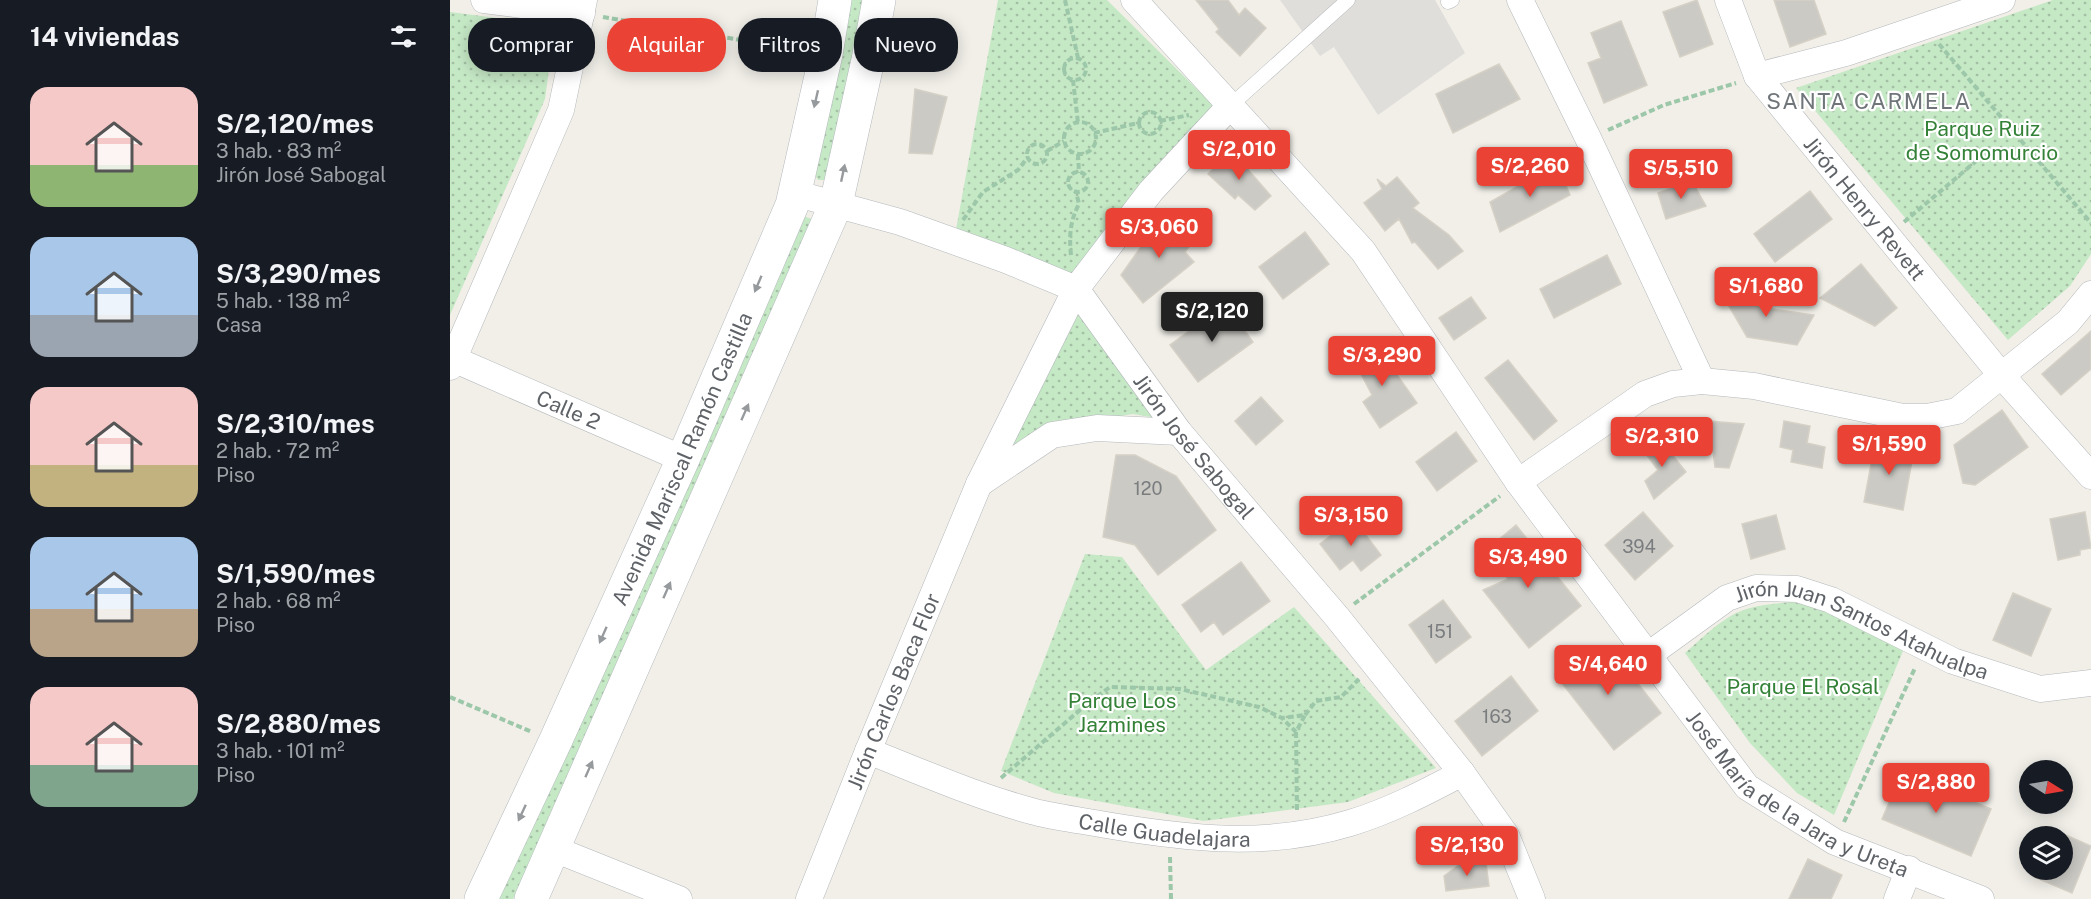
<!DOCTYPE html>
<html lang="es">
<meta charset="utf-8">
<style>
body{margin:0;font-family:"Public Sans",sans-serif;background:#242831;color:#f1f3f6;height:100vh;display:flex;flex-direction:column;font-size:22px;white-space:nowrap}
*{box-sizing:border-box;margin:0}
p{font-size:20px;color:#9ea1a6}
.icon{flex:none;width:33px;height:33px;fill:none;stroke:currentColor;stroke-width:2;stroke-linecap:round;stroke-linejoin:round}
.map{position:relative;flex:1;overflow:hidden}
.sheet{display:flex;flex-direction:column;background:#171b24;width:450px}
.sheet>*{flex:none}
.guide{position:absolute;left:18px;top:18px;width:570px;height:54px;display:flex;gap:12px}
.needle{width:39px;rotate:101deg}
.fabs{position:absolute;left:1569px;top:760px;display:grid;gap:12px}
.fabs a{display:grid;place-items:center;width:54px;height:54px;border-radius:50%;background:#171b24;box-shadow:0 3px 15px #0003;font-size:30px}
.price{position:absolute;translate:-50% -51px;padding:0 14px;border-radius:6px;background:#ea4335;color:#fff;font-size:20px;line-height:39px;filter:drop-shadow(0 2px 3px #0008)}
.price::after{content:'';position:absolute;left:50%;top:36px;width:18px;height:14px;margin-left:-9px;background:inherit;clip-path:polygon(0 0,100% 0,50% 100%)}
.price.on{background:#222;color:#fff}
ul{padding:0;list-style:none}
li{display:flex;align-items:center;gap:18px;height:150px;padding:0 30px}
li span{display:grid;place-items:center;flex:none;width:168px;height:120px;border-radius:18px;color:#555}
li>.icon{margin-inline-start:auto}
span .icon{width:72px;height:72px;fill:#fffc;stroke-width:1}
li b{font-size:26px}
h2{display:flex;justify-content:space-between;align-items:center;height:72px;padding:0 30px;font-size:26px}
.chip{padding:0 21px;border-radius:24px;background:#171b24;box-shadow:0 3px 15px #0003;font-size:21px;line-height:54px}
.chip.on{background:#ea4335;color:#fff}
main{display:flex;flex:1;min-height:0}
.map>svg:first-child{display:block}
</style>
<main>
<section class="sheet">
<h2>14 viviendas<svg class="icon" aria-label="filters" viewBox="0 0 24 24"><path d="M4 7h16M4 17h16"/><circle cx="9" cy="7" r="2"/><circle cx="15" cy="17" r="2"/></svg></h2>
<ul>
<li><span style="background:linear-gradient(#f6c9c9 65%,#8fb573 0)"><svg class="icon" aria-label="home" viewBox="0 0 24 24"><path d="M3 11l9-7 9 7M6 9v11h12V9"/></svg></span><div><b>S/2,120/mes</b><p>3 hab. · 83 m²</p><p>Jirón José Sabogal</p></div></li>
<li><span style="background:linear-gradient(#a9c7e8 65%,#9aa5b1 0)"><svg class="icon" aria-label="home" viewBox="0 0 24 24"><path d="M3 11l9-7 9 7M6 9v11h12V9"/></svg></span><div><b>S/3,290/mes</b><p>5 hab. · 138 m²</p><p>Casa</p></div></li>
<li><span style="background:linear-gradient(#f6c9c9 65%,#c2b280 0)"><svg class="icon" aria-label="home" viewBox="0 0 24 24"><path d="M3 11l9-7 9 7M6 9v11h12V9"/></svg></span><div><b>S/2,310/mes</b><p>2 hab. · 72 m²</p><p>Piso</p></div></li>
<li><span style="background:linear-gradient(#a9c7e8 60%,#b9a48a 0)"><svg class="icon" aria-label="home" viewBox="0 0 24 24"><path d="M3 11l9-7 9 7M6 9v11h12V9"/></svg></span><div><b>S/1,590/mes</b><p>2 hab. · 68 m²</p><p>Piso</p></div></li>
<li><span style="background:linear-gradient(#f6c9c9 65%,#7fa58c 0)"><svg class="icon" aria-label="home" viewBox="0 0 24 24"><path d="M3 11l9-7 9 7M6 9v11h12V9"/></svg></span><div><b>S/2,880/mes</b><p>3 hab. · 101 m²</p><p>Piso</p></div></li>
</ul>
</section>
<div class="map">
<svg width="1641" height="899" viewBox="0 0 1641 899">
<defs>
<pattern id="grass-dots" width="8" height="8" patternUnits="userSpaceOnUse" patternTransform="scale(1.5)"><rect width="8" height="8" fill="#c5e8c5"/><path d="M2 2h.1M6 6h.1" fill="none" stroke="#a3c0a4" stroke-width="1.8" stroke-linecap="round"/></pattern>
</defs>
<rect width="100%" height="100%" fill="#f1efe8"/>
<path fill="#e0deda" d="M 830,0 L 985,0 L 1015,53 L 928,115 L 884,47 L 870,56 Z"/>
<path fill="url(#grass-dots)" d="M 393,0 L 415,0 L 377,180 L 368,180 L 360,167 Z
M 548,0 L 657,0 L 767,109 L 622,276 L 505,235 Z
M 1603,0 L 1641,0 L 1641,254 L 1620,286 L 1558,340 L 1346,88 Z
M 0,12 L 100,25 L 102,47 L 95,99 L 0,315 Z
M 347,214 L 368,221 L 63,899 L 39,899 Z
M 627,300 L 712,419 L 683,414 L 602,427 L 545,468 Z
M 635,554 L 672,557 L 756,670 L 844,607 L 986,768 L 898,802 L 754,821 L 604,793 L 551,771 Z
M 1341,602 L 1374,608 L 1453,651 L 1384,815 L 1347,793 L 1300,743 L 1235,653 C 1251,639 1267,623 1286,613 C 1303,605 1323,604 1341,602 Z"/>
<path fill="#cccac5" stroke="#d6d1c6" stroke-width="1.5" d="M 746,0 L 778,0 L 789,15 L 795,8 L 816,28 L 790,56 L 766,32 L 769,29 Z
M 1247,0 L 1263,44 L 1230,57 L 1213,12 Z
M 1324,0 L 1364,0 L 1376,34 L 1340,47 Z
M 1171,21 L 1197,85 L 1154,103 L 1138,63 L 1151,58 L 1141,33 Z
M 1049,64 L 1070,99 L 1003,133 L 986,94 Z
M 465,89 L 497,97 L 482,154 L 459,153 Z
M 781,150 L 821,196 L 805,210 L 788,195 L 785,199 L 758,174 Z
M 1107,164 L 1120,195 L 1050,232 L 1040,202 Z
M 947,177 L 969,203 L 963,208 L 999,235 L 1013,251 L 988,269 L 965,242 L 962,243 L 949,219 L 935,231 L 914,203 L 932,189 L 927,179 L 936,186 Z
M 1242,181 L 1256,206 L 1216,219 L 1208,193 Z
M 1360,191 L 1382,219 L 1325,262 L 1304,234 Z
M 715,213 L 744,240 L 735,252 L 744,262 L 693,303 L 671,275 Z
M 855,232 L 879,264 L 833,299 L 809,267 Z
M 1157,255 L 1171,284 L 1104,318 L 1090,289 Z
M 1411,264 L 1447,308 L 1425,326 L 1370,298 Z
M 1299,281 L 1315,308 L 1364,315 L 1347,345 L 1297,337 L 1273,296 Z
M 1021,297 L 1036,318 L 1004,340 L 989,318 Z
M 776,304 L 803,342 L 748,382 L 720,345 Z
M 1641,331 L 1641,369 L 1611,395 L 1592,374 Z
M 917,342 L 938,362 L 967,403 L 930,428 L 913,402 L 922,395 L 902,357 Z
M 1058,360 L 1107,421 L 1084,440 L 1035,378 Z
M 811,397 L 833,421 L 806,445 L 785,421 Z
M 1552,410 L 1578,447 L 1525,485 L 1513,483 L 1504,445 Z
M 1259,421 L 1294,424 L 1279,468 L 1265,467 Z
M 1334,421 L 1360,426 L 1357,443 L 1375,447 L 1372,468 L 1341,462 L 1343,450 L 1330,447 Z
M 1006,432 L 1027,461 L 987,491 L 966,462 Z
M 1208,437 L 1236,472 L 1204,499 L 1195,481 L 1208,470 L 1193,450 Z
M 1425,443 L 1464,450 L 1453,510 L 1414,502 Z
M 666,455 L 685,455 L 726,476 L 766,530 L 708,575 L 685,545 L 653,537 Z
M 1193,512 L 1223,546 L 1185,580 L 1155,545 Z
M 1635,512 L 1641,548 L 1630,550 L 1630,555 L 1608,560 L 1600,519 Z
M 1326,515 L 1335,549 L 1301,559 L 1292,524 Z
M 903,518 L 931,555 L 911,571 L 903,560 L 890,570 L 870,544 Z
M 1066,525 L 1131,606 L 1079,648 L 1033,590 L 1058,579 L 1035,551 Z
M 791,562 L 820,601 L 773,635 L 764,622 L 751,632 L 732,605 Z
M 1563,593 L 1601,609 L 1581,656 L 1543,640 Z
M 993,600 L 1021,637 L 986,663 L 959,625 Z
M 1136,649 L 1146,662 L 1162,650 L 1211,713 L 1164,750 L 1105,674 Z
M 1061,676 L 1088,711 L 1032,756 L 1005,721 Z
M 1452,772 L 1541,809 L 1521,856 L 1432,819 Z
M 1604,830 L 1641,846 L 1622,893 L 1584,877 L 1588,870 L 1612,870 L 1612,837 L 1602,837 Z
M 1358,859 L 1392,875 L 1381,899 L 1339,899 Z
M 1036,863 L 1039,886 L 996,891 L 994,876 L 1009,865 Z"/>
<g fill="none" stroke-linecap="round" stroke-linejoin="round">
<defs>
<path id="lane" d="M 998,2 L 1002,0
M 780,106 L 898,0"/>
<g id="street">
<path d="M 34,0 L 132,13"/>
<path id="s1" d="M 684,0 L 913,251 L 1068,482 L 1297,787 L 1385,842 L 1531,899"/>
<path d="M 1070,0 L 1138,138 L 1252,381"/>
<path id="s2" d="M 1278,0 L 1307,76 L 1552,376 L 1641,476"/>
<path d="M 1307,76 L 1396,53 L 1552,0"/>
<path id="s3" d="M 344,193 L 450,222 L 556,260 L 626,289 L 729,432 L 887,617 L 1012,773 L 1056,835 L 1082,899"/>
<path id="s4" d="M 3,359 L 233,459"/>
<path d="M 0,367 L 111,110 L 134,0"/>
<path d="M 1068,482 L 1195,394 L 1223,384 L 1252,381 L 1304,386 L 1453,417 L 1477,417 L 1507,411 L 1618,322 L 1641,294"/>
<path d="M 529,484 L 602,435 L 647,428 L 729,432"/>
<path id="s5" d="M 1197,656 L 1277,598 L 1306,588 L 1347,589 L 1381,600 L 1503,661 L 1590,689 L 1641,683"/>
<path id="s6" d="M 418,751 C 474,773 530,798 589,813 C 611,818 634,821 656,825 C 739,839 818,848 900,823 C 940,811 976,792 1012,773"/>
<path d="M 104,849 L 229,899"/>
<path id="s7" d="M 359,899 L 418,751 L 529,484 L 626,289 L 701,191 L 780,106"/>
<path d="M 1447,899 L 1459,869"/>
</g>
<g id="secondary">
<path id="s8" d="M 31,899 L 105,742 L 233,459 L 342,205 L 376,54 L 385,0"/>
<path d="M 81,899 L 386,204 L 418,60 L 429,0"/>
</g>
</defs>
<use href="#lane" stroke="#b5b8bc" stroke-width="15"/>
<use href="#street" stroke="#b5b8bc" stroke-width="27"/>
<use href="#secondary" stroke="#b6babf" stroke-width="34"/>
<path stroke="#9cc7a9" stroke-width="4" stroke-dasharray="6 3" stroke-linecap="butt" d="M 615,0 L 628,58
M 153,17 L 350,50
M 1489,44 L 1641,223
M614 69a11 11 0 1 1 22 0a11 11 0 1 1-22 0Z
M 623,80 L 628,123
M689 123a11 11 0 1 1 22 0a11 11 0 1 1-22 0Z
M 710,121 L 739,115
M614 138a16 16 0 1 1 32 0a16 16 0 1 1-32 0Z
M 1158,130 L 1214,105 L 1286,83
M 644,133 L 688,123
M577 154a10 10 0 1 1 20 0a10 10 0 1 1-20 0Z
M 597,151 L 614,141
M 628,154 L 629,173
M618 182a10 10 0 1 1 20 0a10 10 0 1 1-20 0Z
M 513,220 L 533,192 L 568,170 L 578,157
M 1454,222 L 1531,157
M 621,255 C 619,236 620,221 629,204 L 626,192
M 904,604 L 1050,496
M 0,697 L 82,732
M 855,715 L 866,701 L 891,697 L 909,679
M 846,732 L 847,812
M 551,778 L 637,704 L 660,687 L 730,689 L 809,707 L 832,718 L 846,732 L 855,715 L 832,718
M 1394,822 L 1465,668
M 720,857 L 721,899"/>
<use href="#lane" stroke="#fff" stroke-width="14"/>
<use href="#street" stroke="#fff" stroke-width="26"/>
<use href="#secondary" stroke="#fff" stroke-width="33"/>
</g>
<defs><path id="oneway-solid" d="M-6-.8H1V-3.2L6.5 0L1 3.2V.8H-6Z" transform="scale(1.5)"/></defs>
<g fill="#979a9d">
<use href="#oneway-solid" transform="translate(366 99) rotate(103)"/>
<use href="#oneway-solid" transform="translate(393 173) rotate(-78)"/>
<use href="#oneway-solid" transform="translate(308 284) rotate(113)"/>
<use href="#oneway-solid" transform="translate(295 412) rotate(-66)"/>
<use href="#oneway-solid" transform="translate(217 590) rotate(-66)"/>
<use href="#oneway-solid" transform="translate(153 635) rotate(114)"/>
<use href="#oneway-solid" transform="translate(139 769) rotate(-66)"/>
<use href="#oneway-solid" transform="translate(72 813) rotate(115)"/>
</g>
<g text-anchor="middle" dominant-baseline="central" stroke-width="4.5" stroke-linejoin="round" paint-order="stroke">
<g font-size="18" fill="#7a7d7f">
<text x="698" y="488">120</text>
<text x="1189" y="546">394</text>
<text x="990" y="631">151</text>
<text x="1047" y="716">163</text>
</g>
<g font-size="21" fill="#348238" stroke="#fff">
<text x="1532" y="128">Parque Ruiz<tspan x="1532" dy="24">de Somomurcio</tspan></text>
<text x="1353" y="686">Parque El Rosal</text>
<text x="672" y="700">Parque Los<tspan x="672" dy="24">Jazmines</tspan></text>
</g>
<g font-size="21" fill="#5f6368" stroke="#fff">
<text stroke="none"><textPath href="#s2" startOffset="252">Jirón Henry Revett</textPath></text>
<text stroke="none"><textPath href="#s4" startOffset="126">Calle 2</textPath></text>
<text stroke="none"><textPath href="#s3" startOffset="495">Jirón José Sabogal</textPath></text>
<text stroke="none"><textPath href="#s8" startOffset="484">Avenida Mariscal Ramón Castilla</textPath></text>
<text stroke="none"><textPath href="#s5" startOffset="243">Jirón Juan Santos Atahualpa</textPath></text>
<text stroke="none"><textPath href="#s7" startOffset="224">Jirón Carlos Baca Flor</textPath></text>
<text stroke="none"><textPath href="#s1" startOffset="1044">José María de la Jara y Ureta</textPath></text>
<text stroke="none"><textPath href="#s6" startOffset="309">Calle Guadelajara</textPath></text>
</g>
<g font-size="22" letter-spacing="1.5" fill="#70757a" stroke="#fff">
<text x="1419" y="101">SANTA CARMELA</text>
</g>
</g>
</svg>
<div class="fabs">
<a><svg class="needle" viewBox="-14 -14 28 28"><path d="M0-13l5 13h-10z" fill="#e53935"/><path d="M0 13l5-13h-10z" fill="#9ea1a6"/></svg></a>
<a><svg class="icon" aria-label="layers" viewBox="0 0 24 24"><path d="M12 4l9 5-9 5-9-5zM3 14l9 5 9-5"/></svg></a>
</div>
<b class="price" style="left:789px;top:181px">S/2,010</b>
<b class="price" style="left:1080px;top:198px">S/2,260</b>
<b class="price" style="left:1231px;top:200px">S/5,510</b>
<b class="price" style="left:709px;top:259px">S/3,060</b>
<b class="price" style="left:1316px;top:318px">S/1,680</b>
<b class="price on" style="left:762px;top:343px">S/2,120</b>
<b class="price" style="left:932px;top:387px">S/3,290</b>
<b class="price" style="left:1212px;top:468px">S/2,310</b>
<b class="price" style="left:1439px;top:476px">S/1,590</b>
<b class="price" style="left:901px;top:547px">S/3,150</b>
<b class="price" style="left:1078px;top:589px">S/3,490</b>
<b class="price" style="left:1158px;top:696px">S/4,640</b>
<b class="price" style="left:1486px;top:814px">S/2,880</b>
<b class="price" style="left:1017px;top:877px">S/2,130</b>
<div class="guide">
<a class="chip">Comprar</a>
<a class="chip on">Alquilar</a>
<a class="chip">Filtros</a>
<a class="chip">Nuevo</a>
</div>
</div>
</main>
